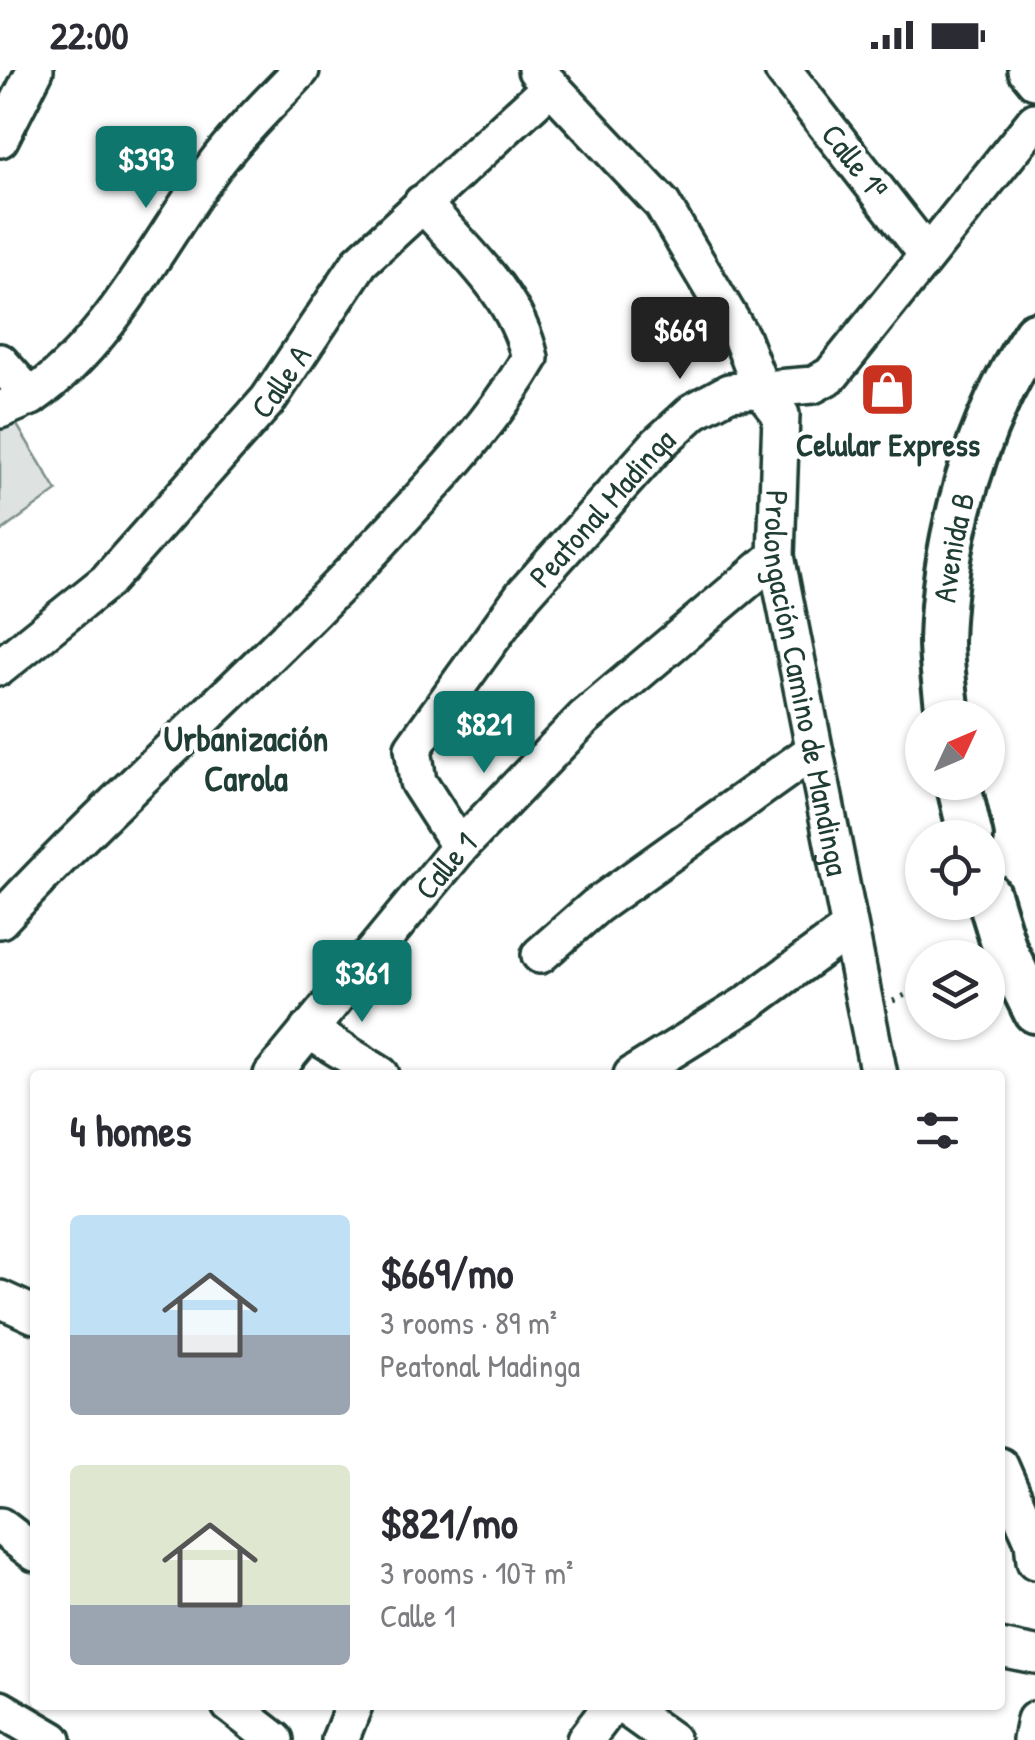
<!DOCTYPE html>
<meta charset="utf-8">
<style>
body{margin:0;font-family:"Patrick Hand",sans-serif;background:#f2f2f3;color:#2b2b33;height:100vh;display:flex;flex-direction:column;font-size:38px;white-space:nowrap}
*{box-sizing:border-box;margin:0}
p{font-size:32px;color:#7c7c81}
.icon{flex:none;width:55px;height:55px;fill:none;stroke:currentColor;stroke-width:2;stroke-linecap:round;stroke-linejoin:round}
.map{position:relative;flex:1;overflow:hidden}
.drawer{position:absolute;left:30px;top:1000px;width:975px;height:640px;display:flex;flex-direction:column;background:#fff;border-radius:10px;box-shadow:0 2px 8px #0004}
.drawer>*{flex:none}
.needle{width:65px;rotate:46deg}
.buttons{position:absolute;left:905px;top:630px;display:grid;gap:20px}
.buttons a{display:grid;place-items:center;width:100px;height:100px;border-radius:50%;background:#fff;box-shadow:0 2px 8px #0004;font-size:50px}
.price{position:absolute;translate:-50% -85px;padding:0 22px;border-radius:10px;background:#0f766e;color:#fff;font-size:32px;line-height:65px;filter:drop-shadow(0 2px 5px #0008)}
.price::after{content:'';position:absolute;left:50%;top:60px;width:30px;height:22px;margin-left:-15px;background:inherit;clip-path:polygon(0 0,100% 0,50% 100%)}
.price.selected{background:#222;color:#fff}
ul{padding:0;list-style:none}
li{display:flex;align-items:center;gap:30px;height:250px;padding:0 40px}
li span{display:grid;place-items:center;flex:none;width:280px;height:200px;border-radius:10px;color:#555}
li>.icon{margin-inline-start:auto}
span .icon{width:120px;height:120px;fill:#fffc;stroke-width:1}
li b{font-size:42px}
h2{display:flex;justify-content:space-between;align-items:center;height:120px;padding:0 40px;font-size:42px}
.status{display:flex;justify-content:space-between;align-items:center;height:70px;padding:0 50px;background:#fff;direction:ltr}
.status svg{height:28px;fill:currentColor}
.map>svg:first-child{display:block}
</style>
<div class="status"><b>22:00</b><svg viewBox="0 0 49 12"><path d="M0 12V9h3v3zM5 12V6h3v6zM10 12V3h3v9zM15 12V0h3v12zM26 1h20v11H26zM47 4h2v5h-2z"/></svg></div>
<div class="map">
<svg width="1035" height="1670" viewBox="0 0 1035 1670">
<rect width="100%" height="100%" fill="#fff"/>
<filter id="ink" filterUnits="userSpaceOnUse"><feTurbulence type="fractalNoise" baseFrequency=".01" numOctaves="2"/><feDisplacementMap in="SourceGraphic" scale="20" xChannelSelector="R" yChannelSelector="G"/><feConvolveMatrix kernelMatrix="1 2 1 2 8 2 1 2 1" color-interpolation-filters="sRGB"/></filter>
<g filter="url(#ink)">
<path fill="#dee3e2" stroke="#7e908b" stroke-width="2.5" d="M 14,350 L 57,421 L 0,462 L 0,352 Z"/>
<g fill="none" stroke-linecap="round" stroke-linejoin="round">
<defs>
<g id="minor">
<path id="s1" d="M 536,0 L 662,134 L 741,267 L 761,319 L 781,345 L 776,486 L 879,1005"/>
<path d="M 783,0 L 926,183"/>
<path d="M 1026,0 L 1035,11"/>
<path d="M 0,69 L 35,0"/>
<path d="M 0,292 L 31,327 L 0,340"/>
<path d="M 31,327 C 114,269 158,171 217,92 C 242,59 273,30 301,0"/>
<path id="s2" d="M 0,597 L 107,511 L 268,330 L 360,192 L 551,16"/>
<path id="s3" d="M 460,777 L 418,712 L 413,678 L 523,525 L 658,374 L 694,341 L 729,322 L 813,315 L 831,305 L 1035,51"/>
<path d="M 0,850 C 123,718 260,602 382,470 C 435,413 491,355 530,288 C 516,225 464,180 422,133"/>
<path d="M 540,885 L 596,836 L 813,681"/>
<path d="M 308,960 L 381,1005"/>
<path id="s4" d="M 272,1005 L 460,777 L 584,648 L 776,486"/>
<path d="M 632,1005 L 748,933 L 849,859"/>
<path d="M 0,1229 L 35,1245"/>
<path d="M 1000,1396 L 1033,1471 L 1035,1491"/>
<path d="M 0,1456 L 35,1483"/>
<path d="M 1000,1578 L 1035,1585"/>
<path d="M 230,1635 L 275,1670"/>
<path d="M 622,1635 L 671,1670"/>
<path d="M 0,1639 L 53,1670"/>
<path d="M 340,1670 L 354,1635"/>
<path d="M 585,1670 L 612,1635"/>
<path d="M 1031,1670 L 1035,1650"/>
</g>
<g id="major">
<path id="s5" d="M 948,648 C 946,622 941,596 941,571 C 944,466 976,352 1035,264"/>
<path d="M 958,712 L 971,768"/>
<path d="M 988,824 L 1005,880 L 1035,941"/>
</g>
</defs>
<use href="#minor" stroke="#1f3d34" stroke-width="42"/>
<use href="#major" stroke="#1f3d34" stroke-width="50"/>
<path stroke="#1f3d34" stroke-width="5" stroke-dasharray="2.5 8" stroke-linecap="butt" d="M 893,931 L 922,917"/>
<use href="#minor" stroke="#fff" stroke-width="35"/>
<use href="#major" stroke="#fff" stroke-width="42"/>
</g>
</g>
<defs>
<symbol id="shop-square" viewBox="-11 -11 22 22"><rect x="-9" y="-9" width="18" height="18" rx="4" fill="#c8321e" stroke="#fff"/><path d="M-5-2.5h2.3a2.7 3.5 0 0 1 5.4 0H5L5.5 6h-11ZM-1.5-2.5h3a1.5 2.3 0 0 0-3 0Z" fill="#fff"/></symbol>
</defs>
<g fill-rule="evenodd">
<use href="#shop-square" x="856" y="288" width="63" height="63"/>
</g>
<g text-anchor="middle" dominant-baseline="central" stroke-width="8" stroke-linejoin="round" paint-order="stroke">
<g font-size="32" fill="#1f3d34" stroke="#fff">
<text transform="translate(855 91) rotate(52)">Calle 1ª</text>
<text stroke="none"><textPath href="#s2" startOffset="402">Calle A</textPath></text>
<text stroke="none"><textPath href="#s3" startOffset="418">Peatonal Madinga</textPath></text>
<text stroke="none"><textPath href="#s5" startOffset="172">Avenida B</textPath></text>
<text stroke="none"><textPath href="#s1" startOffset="698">Prolongación Camino de Mandinga</textPath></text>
<text stroke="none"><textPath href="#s4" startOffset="272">Calle 1</textPath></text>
</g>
<g font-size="32" font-weight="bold" fill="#1f3d34" stroke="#fff">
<text x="888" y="374">Celular Express</text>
</g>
<g font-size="35" font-weight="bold" fill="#1f3d34" stroke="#fff">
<text x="246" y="668">Urbanización<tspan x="246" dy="40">Carola</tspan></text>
</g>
</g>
</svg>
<div class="buttons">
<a><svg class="needle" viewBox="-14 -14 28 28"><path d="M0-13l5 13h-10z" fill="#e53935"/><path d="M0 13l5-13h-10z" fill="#7c7c81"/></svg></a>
<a><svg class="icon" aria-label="locate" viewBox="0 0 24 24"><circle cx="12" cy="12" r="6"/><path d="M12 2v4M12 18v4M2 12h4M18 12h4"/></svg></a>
<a><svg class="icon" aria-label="layers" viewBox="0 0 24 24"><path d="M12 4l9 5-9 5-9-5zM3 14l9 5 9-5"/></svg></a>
</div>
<b class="price" style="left:146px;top:141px">$393</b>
<b class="price selected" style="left:680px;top:312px">$669</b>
<b class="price" style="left:484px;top:706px">$821</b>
<b class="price" style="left:362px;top:955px">$361</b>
<section class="drawer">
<h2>4 homes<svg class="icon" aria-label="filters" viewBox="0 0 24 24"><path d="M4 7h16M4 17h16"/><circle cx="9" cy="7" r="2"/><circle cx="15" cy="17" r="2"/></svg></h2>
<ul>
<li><span style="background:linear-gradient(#bfe0f5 60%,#9aa5b1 0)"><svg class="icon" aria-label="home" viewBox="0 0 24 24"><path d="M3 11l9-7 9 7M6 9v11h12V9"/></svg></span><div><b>$669/mo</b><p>3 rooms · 89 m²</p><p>Peatonal Madinga</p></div></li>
<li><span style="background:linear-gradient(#dfe7d0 70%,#9aa5b1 0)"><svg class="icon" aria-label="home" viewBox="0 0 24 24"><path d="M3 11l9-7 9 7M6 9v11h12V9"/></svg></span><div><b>$821/mo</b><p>3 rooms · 107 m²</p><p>Calle 1</p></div></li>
</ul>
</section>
</div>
